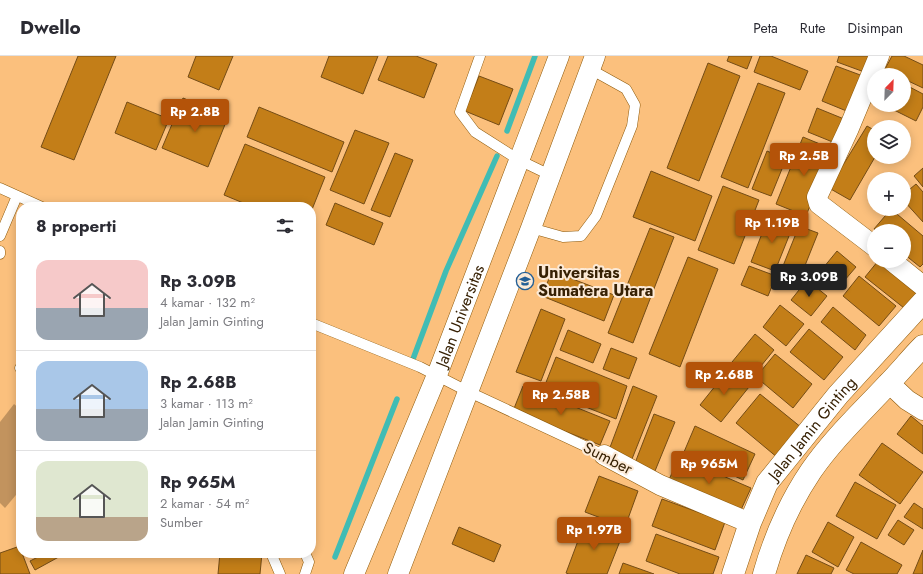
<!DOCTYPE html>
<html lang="id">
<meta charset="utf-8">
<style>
body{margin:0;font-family:Jost,sans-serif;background:#f2f2f3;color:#2b2b33;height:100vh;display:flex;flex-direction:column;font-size:15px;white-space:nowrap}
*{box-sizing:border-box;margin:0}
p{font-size:13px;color:#7c7c81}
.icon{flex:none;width:22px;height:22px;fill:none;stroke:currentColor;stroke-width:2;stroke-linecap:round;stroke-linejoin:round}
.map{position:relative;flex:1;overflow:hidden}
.side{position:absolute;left:16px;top:146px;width:300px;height:356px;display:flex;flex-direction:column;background:#fff;border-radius:16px;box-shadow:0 2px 10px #0003}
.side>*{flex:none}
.needle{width:26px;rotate:23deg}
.fabs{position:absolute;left:867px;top:12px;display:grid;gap:8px}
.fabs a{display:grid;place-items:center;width:44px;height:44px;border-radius:50%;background:#fff;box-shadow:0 2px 10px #0003;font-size:20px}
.price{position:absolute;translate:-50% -34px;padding:0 9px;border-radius:4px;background:#b45309;color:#fff;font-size:13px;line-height:26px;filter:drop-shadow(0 1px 2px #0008)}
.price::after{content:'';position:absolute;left:50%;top:24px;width:12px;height:9px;margin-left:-6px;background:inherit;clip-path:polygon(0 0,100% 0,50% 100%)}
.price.current{background:#222;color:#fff}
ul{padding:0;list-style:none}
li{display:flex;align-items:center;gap:12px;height:100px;padding:0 20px}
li+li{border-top:1px solid #e1e1e2}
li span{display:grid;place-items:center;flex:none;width:112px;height:80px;border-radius:12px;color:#555}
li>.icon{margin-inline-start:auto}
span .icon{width:48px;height:48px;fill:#fffc;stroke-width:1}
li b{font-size:17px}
h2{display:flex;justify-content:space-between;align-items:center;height:48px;padding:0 20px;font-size:17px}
header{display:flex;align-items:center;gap:24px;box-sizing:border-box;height:56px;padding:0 20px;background:#fff;border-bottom:1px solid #e1e1e2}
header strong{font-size:19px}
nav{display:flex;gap:22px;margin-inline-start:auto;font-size:14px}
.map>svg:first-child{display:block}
</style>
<header>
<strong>Dwello</strong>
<nav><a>Peta</a><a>Rute</a><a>Disimpan</a></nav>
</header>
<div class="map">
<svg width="923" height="518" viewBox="0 0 923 518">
<rect width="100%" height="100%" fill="#fbc07d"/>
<path fill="#c2935e" d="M 14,348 L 21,354 L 21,433 L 5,452 L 0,447 L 0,366 Z"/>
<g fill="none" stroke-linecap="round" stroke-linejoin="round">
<path stroke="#40bcb4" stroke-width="5.5" d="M 507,75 L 535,0
M 413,303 L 446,215 L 497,100
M 335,501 L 397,343"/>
</g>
<path fill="#c37e18" stroke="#744c16" d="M 78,0 L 116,0 L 74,104 L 41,91 Z
M 196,0 L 233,0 L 219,34 L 188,21 Z
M 329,0 L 378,0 L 363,38 L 321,21 Z
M 388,0 L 416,0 L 437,8 L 424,42 L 378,24 Z
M 729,0 L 752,0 L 747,13 L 727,5 Z
M 760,0 L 771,0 L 808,15 L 800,34 L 754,16 Z
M 839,0 L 874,0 L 867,17 L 837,6 Z
M 892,0 L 904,0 L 923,9 L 923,32 L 904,23 L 904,19 L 897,19 L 885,13 Z
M 708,7 L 740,20 L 699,125 L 667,112 Z
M 836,10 L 863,20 L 849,56 L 822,45 Z
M 479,20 L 513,33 L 499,69 L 465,55 Z
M 758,27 L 785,37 L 748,132 L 721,121 Z
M 904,28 L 923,38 L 923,51 L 916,65 L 884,49 L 904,49 Z
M 183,42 L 228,61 L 208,111 L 162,92 Z
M 127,46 L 169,63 L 156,94 L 115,77 Z
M 259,51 L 344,86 L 332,116 L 247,81 Z
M 817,52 L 849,65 L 840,89 L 808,76 Z
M 867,70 L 874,74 L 874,101 L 875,101 L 850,144 L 829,132 Z
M 355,74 L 389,87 L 364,148 L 330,134 Z
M 803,81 L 832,93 L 806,160 L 776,148 Z
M 245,88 L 325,121 L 311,156 L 311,151 L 253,151 L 224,139 Z
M 767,95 L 786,103 L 771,140 L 752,133 Z
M 395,97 L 413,104 L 390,161 L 371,154 Z
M 923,112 L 923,131 L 914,120 Z
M 651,115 L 712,140 L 695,185 L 633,161 Z
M 916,128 L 923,136 L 923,166 L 904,145 L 904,138 Z
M 723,130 L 759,144 L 734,208 L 698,194 Z
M 335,147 L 383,167 L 374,189 L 326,169 Z
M 891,153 L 923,180 L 923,208 L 920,211 L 904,198 L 904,175 L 876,175 L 874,173 Z
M 768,162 L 793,170 L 775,215 L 751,206 Z
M 799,170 L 818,177 L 802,217 L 783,210 Z
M 650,172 L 674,181 L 633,287 L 608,277 Z
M 837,195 L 856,211 L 838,232 L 819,217 Z
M 688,201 L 718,213 L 680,311 L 649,298 Z
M 878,205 L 882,205 L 918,235 L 904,252 L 865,221 Z
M 749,210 L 776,220 L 768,240 L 741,229 Z
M 552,215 L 614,239 L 604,265 L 542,240 Z
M 859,220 L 896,250 L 879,270 L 843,240 Z
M 807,224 L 827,240 L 811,260 L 791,244 Z
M 780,249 L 804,268 L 786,290 L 763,271 Z
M 833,251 L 866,279 L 855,294 L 821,266 Z
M 541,253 L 565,263 L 541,325 L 516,316 Z
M 809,273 L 843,301 L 824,324 L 790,296 Z
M 568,274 L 601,288 L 593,307 L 560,294 Z
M 755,278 L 774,294 L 752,321 L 732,306 Z
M 611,292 L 637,302 L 629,323 L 603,313 Z
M 775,298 L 812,328 L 793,352 L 756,321 Z
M 556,301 L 627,330 L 616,363 L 543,334 Z
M 728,314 L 749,331 L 721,366 L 700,349 Z
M 523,330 L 610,365 L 600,389 L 513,355 Z
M 633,330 L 657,340 L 632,403 L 609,394 Z
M 760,338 L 802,372 L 778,402 L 736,367 Z
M 654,358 L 675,366 L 655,415 L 635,407 Z
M 911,360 L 923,370 L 923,398 L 897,378 Z
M 695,370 L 755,398 L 743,424 L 684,396 Z
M 882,387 L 923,416 L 900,448 L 859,419 Z
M 679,401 L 751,432 L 740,456 L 668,426 Z
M 599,420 L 638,435 L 625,471 L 585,456 Z
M 855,426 L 896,449 L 877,483 L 836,460 Z
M 662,443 L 725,466 L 715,494 L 652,470 Z
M 914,447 L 923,453 L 923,473 L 904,461 Z
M 898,464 L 914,474 L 904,489 L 888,479 Z
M 585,466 L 622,480 L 607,518 L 569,518 L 566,517 Z
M 828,466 L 854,481 L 838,511 L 812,496 Z
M 459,471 L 501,489 L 494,506 L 452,488 Z
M 656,478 L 719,501 L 713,518 L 680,518 L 646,505 Z
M 861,486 L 902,509 L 897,518 L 854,518 L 846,514 Z
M 20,490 L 21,497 L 22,497 L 30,518 L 0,518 L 0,497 Z
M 923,494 L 923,518 L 913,518 Z
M 46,497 L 66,497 L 35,514 L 30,505 Z
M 220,497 L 262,497 L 260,518 L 218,518 Z
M 806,499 L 834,512 L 831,518 L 797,518 Z
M 623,507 L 654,518 L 619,518 Z"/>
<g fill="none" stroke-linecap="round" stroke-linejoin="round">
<defs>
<path id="service" d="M 480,0 L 460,56 L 475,76 L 519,104 L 550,119
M 0,132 L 42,151
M 531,172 L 563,181 L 581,180 L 596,160 L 632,70 L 635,49 L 626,33 L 590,13
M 0,180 L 17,140
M 0,195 L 0,198
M 311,267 L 420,311 L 467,335 L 604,399
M 20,312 L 21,311
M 271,497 L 280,518
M 305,518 L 309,506 L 305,497"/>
<g id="minor">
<path d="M 874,190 L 819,148 L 817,141 L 849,72 L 879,0"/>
<path d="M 892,205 L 923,230"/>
<path d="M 889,327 L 907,344 L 923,354"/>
<path d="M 604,399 L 660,429 L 750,467"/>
<path id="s1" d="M 354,518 L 437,319 L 559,0"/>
<path d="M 398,518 L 531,172 L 595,0"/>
</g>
<g id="primary">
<path id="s2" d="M 733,518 L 750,467 L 767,427 L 838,339 L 923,246"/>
<path d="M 764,518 C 774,483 790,446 811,415 C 833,383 862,356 888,328 C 900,316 911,302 923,290"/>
</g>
</defs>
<use href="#service" stroke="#8e5a0b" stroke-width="11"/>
<use href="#minor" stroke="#8e5a0b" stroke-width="21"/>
<use href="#primary" stroke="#8e5a0b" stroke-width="23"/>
<use href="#service" stroke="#fff" stroke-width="10"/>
<use href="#minor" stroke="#fff" stroke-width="20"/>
<use href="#primary" stroke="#fff" stroke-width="22"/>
</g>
<defs>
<symbol id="university-ring" viewBox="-11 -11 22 22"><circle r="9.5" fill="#fcead7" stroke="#235f96" stroke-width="1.5"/><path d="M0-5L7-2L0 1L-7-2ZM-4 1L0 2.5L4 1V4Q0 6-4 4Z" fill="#235f96"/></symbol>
</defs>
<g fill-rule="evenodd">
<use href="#university-ring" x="515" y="215" width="20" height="20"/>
</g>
<g text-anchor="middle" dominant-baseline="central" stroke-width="4" stroke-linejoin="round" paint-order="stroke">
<g font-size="16" font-weight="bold" fill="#372104" stroke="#fcead7" text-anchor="start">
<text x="538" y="216">Universitas<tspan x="538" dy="18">Sumatera Utara</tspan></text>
</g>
<g font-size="16" fill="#372104" stroke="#fcead7">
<text stroke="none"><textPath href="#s1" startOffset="279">Jalan Universitas</textPath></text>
<text stroke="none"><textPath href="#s2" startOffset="168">Jalan Jamin Ginting</textPath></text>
<text transform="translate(608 402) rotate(27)">Sumber</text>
</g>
</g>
</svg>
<div class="fabs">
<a><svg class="needle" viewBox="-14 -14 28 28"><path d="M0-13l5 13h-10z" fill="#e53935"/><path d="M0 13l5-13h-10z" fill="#7c7c81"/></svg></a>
<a><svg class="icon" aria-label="layers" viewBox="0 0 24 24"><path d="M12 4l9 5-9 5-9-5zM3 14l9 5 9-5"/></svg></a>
<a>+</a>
<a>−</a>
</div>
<b class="price" style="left:195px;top:77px">Rp 2.8B</b>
<b class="price" style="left:804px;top:121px">Rp 2.5B</b>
<b class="price" style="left:772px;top:188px">Rp 1.19B</b>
<b class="price current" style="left:809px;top:242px">Rp 3.09B</b>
<b class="price" style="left:724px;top:340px">Rp 2.68B</b>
<b class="price" style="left:561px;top:360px">Rp 2.58B</b>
<b class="price" style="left:709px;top:429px">Rp 965M</b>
<b class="price" style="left:594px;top:495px">Rp 1.97B</b>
<section class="side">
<h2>8 properti<svg class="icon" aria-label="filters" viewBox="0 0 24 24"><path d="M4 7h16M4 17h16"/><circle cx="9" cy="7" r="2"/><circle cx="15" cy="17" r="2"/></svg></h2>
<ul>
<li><span style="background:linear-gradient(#f6c9c9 60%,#9aa5b1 0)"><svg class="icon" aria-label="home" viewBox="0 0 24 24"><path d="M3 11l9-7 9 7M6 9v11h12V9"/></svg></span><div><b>Rp 3.09B</b><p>4 kamar · 132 m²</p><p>Jalan Jamin Ginting</p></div></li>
<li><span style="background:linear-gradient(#a9c7e8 60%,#9aa5b1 0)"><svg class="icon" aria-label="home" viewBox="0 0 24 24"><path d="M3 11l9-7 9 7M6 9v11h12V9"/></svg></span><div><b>Rp 2.68B</b><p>3 kamar · 113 m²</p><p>Jalan Jamin Ginting</p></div></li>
<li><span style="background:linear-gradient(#dfe7d0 70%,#b9a48a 0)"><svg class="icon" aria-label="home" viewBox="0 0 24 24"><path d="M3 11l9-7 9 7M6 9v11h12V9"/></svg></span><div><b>Rp 965M</b><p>2 kamar · 54 m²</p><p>Sumber</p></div></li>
</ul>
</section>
</div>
